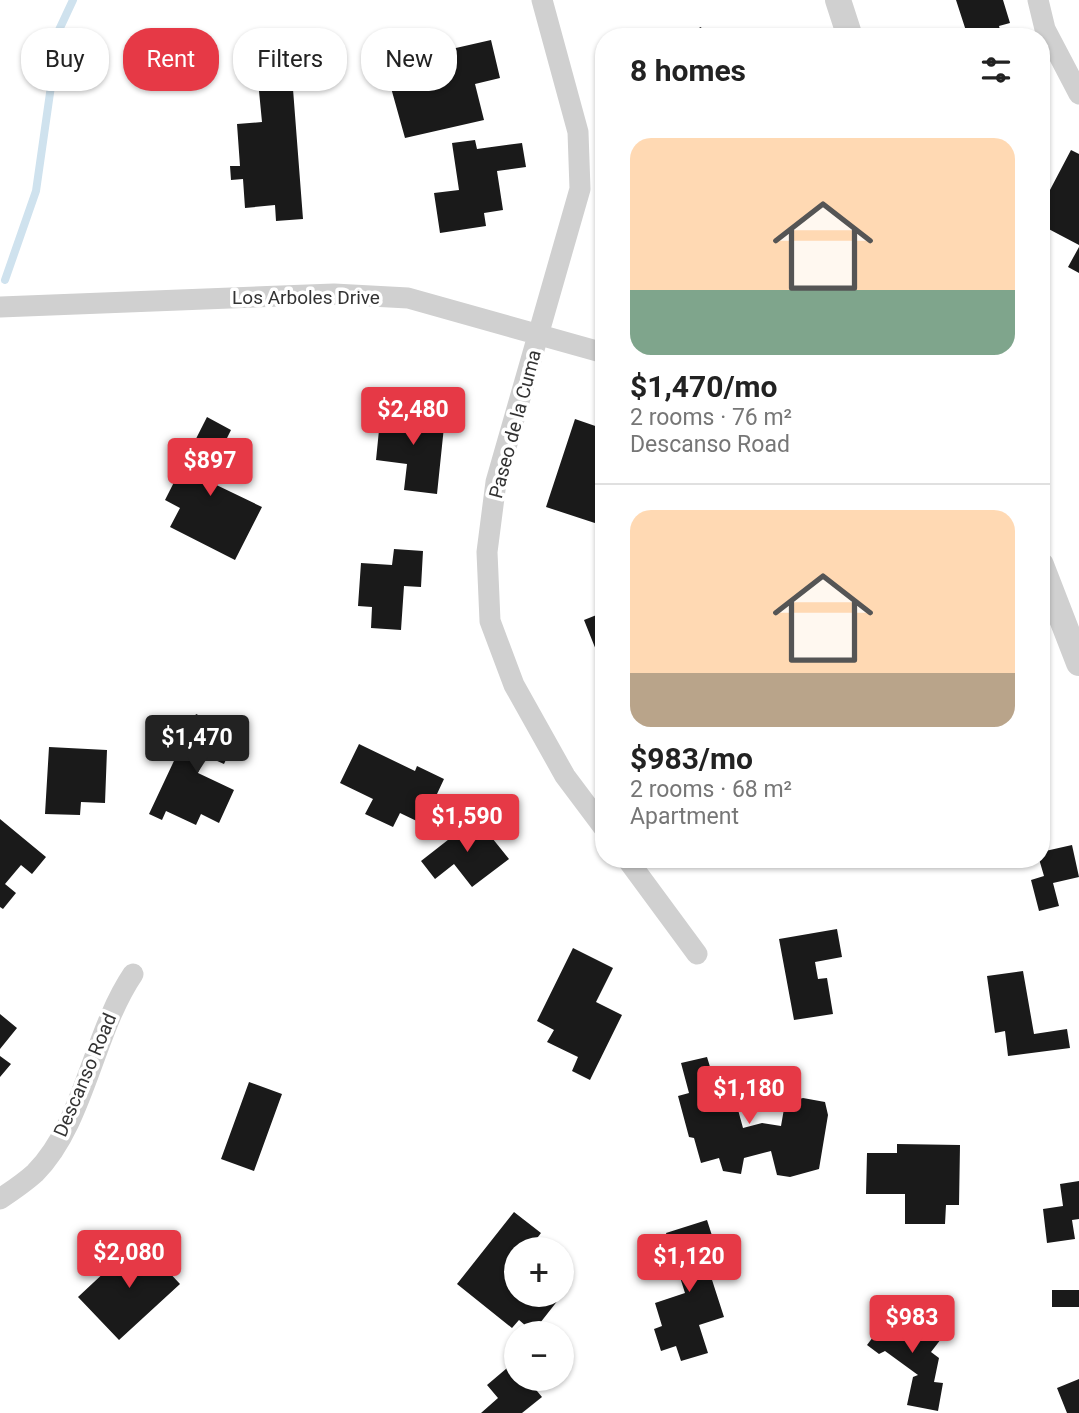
<!DOCTYPE html>
<meta charset="utf-8">
<style>
body{margin:0;font-family:Roboto,sans-serif;background:#f6f6f6;color:#222;height:100vh;display:flex;flex-direction:column;font-size:26px;white-space:nowrap}
*{box-sizing:border-box;margin:0}
p{font-size:23px;color:#767676}
.icon{flex:none;width:38px;height:38px;fill:none;stroke:currentColor;stroke-width:2;stroke-linecap:round;stroke-linejoin:round}
.map{position:relative;flex:1;overflow:hidden}
.panel{position:absolute;left:595px;top:28px;width:455px;height:840px;display:flex;flex-direction:column;background:#fff;border-radius:28px;box-shadow:0 2px 5px #0004}
.panel>*{flex:none}
.top-card{position:absolute;left:21px;top:28px;width:469px;height:63px;display:flex;gap:14px}
.controls{position:absolute;left:504px;top:1237px;display:grid;gap:14px}
.controls a{display:grid;place-items:center;width:70px;height:70px;border-radius:50%;background:#fff;box-shadow:0 2px 5px #0004;font-size:35px}
.price{position:absolute;translate:-50% -60px;padding:0 16px;border-radius:7px;background:#e63946;color:#fff;font-size:23px;line-height:46px;filter:drop-shadow(0 2px 4px #0008)}
.price::after{content:'';position:absolute;left:50%;top:42px;width:21px;height:16px;margin-left:-10px;background:inherit;clip-path:polygon(0 0,100% 0,50% 100%)}
.price.active{background:#222;color:#fff}
ul{padding:0;list-style:none}
li{display:grid;align-content:center;gap:14px;height:371px;padding:0 35px}
li+li{border-top:2px solid #e0e0e0}
li span{display:grid;place-items:center;height:217px;border-radius:21px;color:#555}
li>.icon{margin-inline-start:auto}
span .icon{width:126px;height:126px;fill:#fffc;stroke-width:1}
li b{font-size:30px}
h2{display:flex;justify-content:space-between;align-items:center;height:84px;padding:0 35px;font-size:30px}
.chip{padding:0 24px;border-radius:28px;background:#fff;box-shadow:0 2px 5px #0004;font-size:24px;line-height:63px}
.chip.active{background:#e63946;color:#fff}
.map>svg:first-child{display:block}
</style>
<div class="map">
<svg width="1079" height="1413" viewBox="0 0 1079 1413">
<rect width="100%" height="100%" fill="#fff"/>
<g fill="none" stroke-linecap="round" stroke-linejoin="round">
<path stroke="#cfe2ee" stroke-width="8" d="M 5,280 L 36,191 L 59,30 L 73,0"/>
</g>
<path fill="#1a1a1a" d="M 956,0 L 1003,0 L 1010,23 L 999,26 L 1002,37 L 968,37 Z
M 701,27 L 705,37 L 679,37 Z
M 491,40 L 500,78 L 475,84 L 484,120 L 405,138 L 381,52 L 422,43 L 425,55 Z
M 291,63 L 303,219 L 276,221 L 275,205 L 245,208 L 243,179 L 231,180 L 230,166 L 240,166 L 237,124 L 262,122 L 259,91 L 274,90 L 271,65 Z
M 1041,103 L 1049,127 L 1041,129 Z
M 475,140 L 477,149 L 522,143 L 526,167 L 497,171 L 503,210 L 484,213 L 486,226 L 440,233 L 434,193 L 459,190 L 452,143 Z
M 1071,150 L 1079,154 L 1079,245 L 1041,225 L 1041,207 Z
M 1079,247 L 1079,273 L 1068,267 Z
M 381,410 L 445,417 L 437,494 L 404,490 L 407,464 L 376,460 Z
M 207,417 L 231,430 L 206,480 L 262,507 L 235,560 L 170,527 L 180,508 L 165,500 Z
M 575,419 L 604,429 L 604,526 L 546,507 Z
M 394,549 L 423,551 L 421,587 L 404,586 L 401,630 L 371,628 L 372,607 L 358,606 L 361,563 L 392,565 Z
M 604,612 L 604,670 L 584,620 Z
M 196,714 L 238,734 L 224,764 L 206,756 L 198,773 L 234,790 L 219,823 L 201,814 L 196,825 L 166,811 L 162,820 L 149,814 Z
M 359,744 L 415,771 L 417,766 L 444,779 L 423,824 L 400,813 L 393,827 L 365,814 L 373,799 L 340,783 Z
M 49,747 L 107,750 L 105,803 L 81,802 L 80,815 L 45,814 Z
M 476,818 L 509,859 L 472,887 L 454,864 L 435,879 L 421,861 Z
M 0,819 L 46,857 L 32,874 L 21,865 L 5,884 L 16,893 L 3,909 L 0,907 Z
M 1072,845 L 1079,877 L 1053,883 L 1059,906 L 1039,911 L 1031,880 L 1044,876 L 1039,859 L 1041,852 Z
M 837,929 L 842,957 L 815,962 L 818,979 L 827,978 L 833,1014 L 794,1020 L 779,939 Z
M 573,948 L 613,968 L 596,1002 L 622,1015 L 590,1080 L 572,1071 L 578,1057 L 547,1042 L 554,1030 L 537,1021 Z
M 1023,971 L 1034,1034 L 1067,1029 L 1070,1048 L 1008,1056 L 1005,1031 L 995,1033 L 987,976 Z
M 0,1014 L 17,1028 L 0,1049 Z
M 0,1056 L 11,1064 L 0,1077 Z
M 707,1057 L 711,1070 L 728,1073 L 743,1128 L 762,1123 L 781,1126 L 785,1103 L 803,1098 L 825,1102 L 828,1115 L 819,1169 L 790,1177 L 777,1175 L 771,1151 L 744,1158 L 741,1174 L 723,1171 L 719,1158 L 701,1163 L 694,1138 L 689,1137 L 678,1096 L 689,1093 L 681,1063 Z
M 249,1082 L 282,1094 L 254,1171 L 221,1159 Z
M 897,1144 L 960,1145 L 959,1205 L 946,1205 L 945,1224 L 905,1224 L 905,1194 L 866,1194 L 867,1153 L 897,1153 Z
M 1079,1181 L 1079,1219 L 1072,1220 L 1075,1239 L 1047,1243 L 1043,1209 L 1063,1206 L 1060,1184 Z
M 514,1212 L 541,1233 L 528,1250 L 516,1250 L 516,1295 L 562,1295 L 533,1332 L 519,1320 L 512,1328 L 457,1284 Z
M 707,1220 L 716,1248 L 703,1252 L 724,1317 L 699,1325 L 708,1353 L 681,1361 L 676,1346 L 661,1351 L 654,1329 L 662,1326 L 655,1303 L 685,1293 L 666,1233 Z
M 139,1240 L 180,1284 L 119,1340 L 78,1297 Z
M 1052,1290 L 1079,1290 L 1079,1307 L 1052,1307 Z
M 897,1305 L 941,1339 L 931,1352 L 939,1358 L 934,1382 L 943,1383 L 938,1411 L 907,1405 L 913,1377 L 918,1375 L 885,1351 L 879,1354 L 867,1345 Z
M 513,1363 L 516,1366 L 516,1379 L 527,1379 L 542,1397 L 522,1413 L 481,1413 L 498,1398 L 487,1385 Z
M 1079,1379 L 1079,1413 L 1067,1413 L 1057,1388 Z"/>
<g fill="none" stroke-linecap="round" stroke-linejoin="round">
<path stroke="#d0d0d0" stroke-width="21" d="M 542,0 L 578,132 L 580,189 L 496,482 L 487,552 L 490,621 L 514,685 L 565,776 L 604,828
M 1038,0 L 1045,29 L 1079,94
M 0,307 L 334,294 L 408,298 L 604,353
M 627,859 L 697,954
M 0,1199 C 12,1191 24,1183 35,1173 C 84,1124 93,1033 133,974"/>
<path stroke="#d0d0d0" stroke-width="26" d="M 838,0 L 850,37
M 1041,565 L 1079,663"/>
</g>
<g text-anchor="middle" dominant-baseline="central" stroke-width="7" stroke-linejoin="round" paint-order="stroke">
<g font-size="19" fill="#333" stroke="#fff">
<text x="306" y="297">Los Arboles Drive</text>
<text transform="translate(515 424) rotate(-75)">Paseo de la Cuma</text>
<text transform="translate(85 1075) rotate(-67)">Descanso Road</text>
</g>
</g>
</svg>
<div class="controls">
<a>+</a>
<a>−</a>
</div>
<b class="price" style="left:413px;top:447px">$2,480</b>
<b class="price" style="left:210px;top:498px">$897</b>
<b class="price active" style="left:197px;top:775px">$1,470</b>
<b class="price" style="left:467px;top:854px">$1,590</b>
<b class="price" style="left:749px;top:1126px">$1,180</b>
<b class="price" style="left:129px;top:1290px">$2,080</b>
<b class="price" style="left:689px;top:1294px">$1,120</b>
<b class="price" style="left:912px;top:1355px">$983</b>
<div class="top-card">
<a class="chip">Buy</a>
<a class="chip active">Rent</a>
<a class="chip">Filters</a>
<a class="chip">New</a>
</div>
<section class="panel">
<h2>8 homes<svg class="icon" aria-label="filters" viewBox="0 0 24 24"><path d="M4 7h16M4 17h16"/><circle cx="9" cy="7" r="2"/><circle cx="15" cy="17" r="2"/></svg></h2>
<ul>
<li><span style="background:linear-gradient(#ffd9b3 70%,#7fa58c 0)"><svg class="icon" aria-label="home" viewBox="0 0 24 24"><path d="M3 11l9-7 9 7M6 9v11h12V9"/></svg></span><div><b>$1,470/mo</b><p>2 rooms · 76 m²</p><p>Descanso Road</p></div></li>
<li><span style="background:linear-gradient(#ffd9b3 75%,#b9a48a 0)"><svg class="icon" aria-label="home" viewBox="0 0 24 24"><path d="M3 11l9-7 9 7M6 9v11h12V9"/></svg></span><div><b>$983/mo</b><p>2 rooms · 68 m²</p><p>Apartment</p></div></li>
</ul>
</section>
</div>
